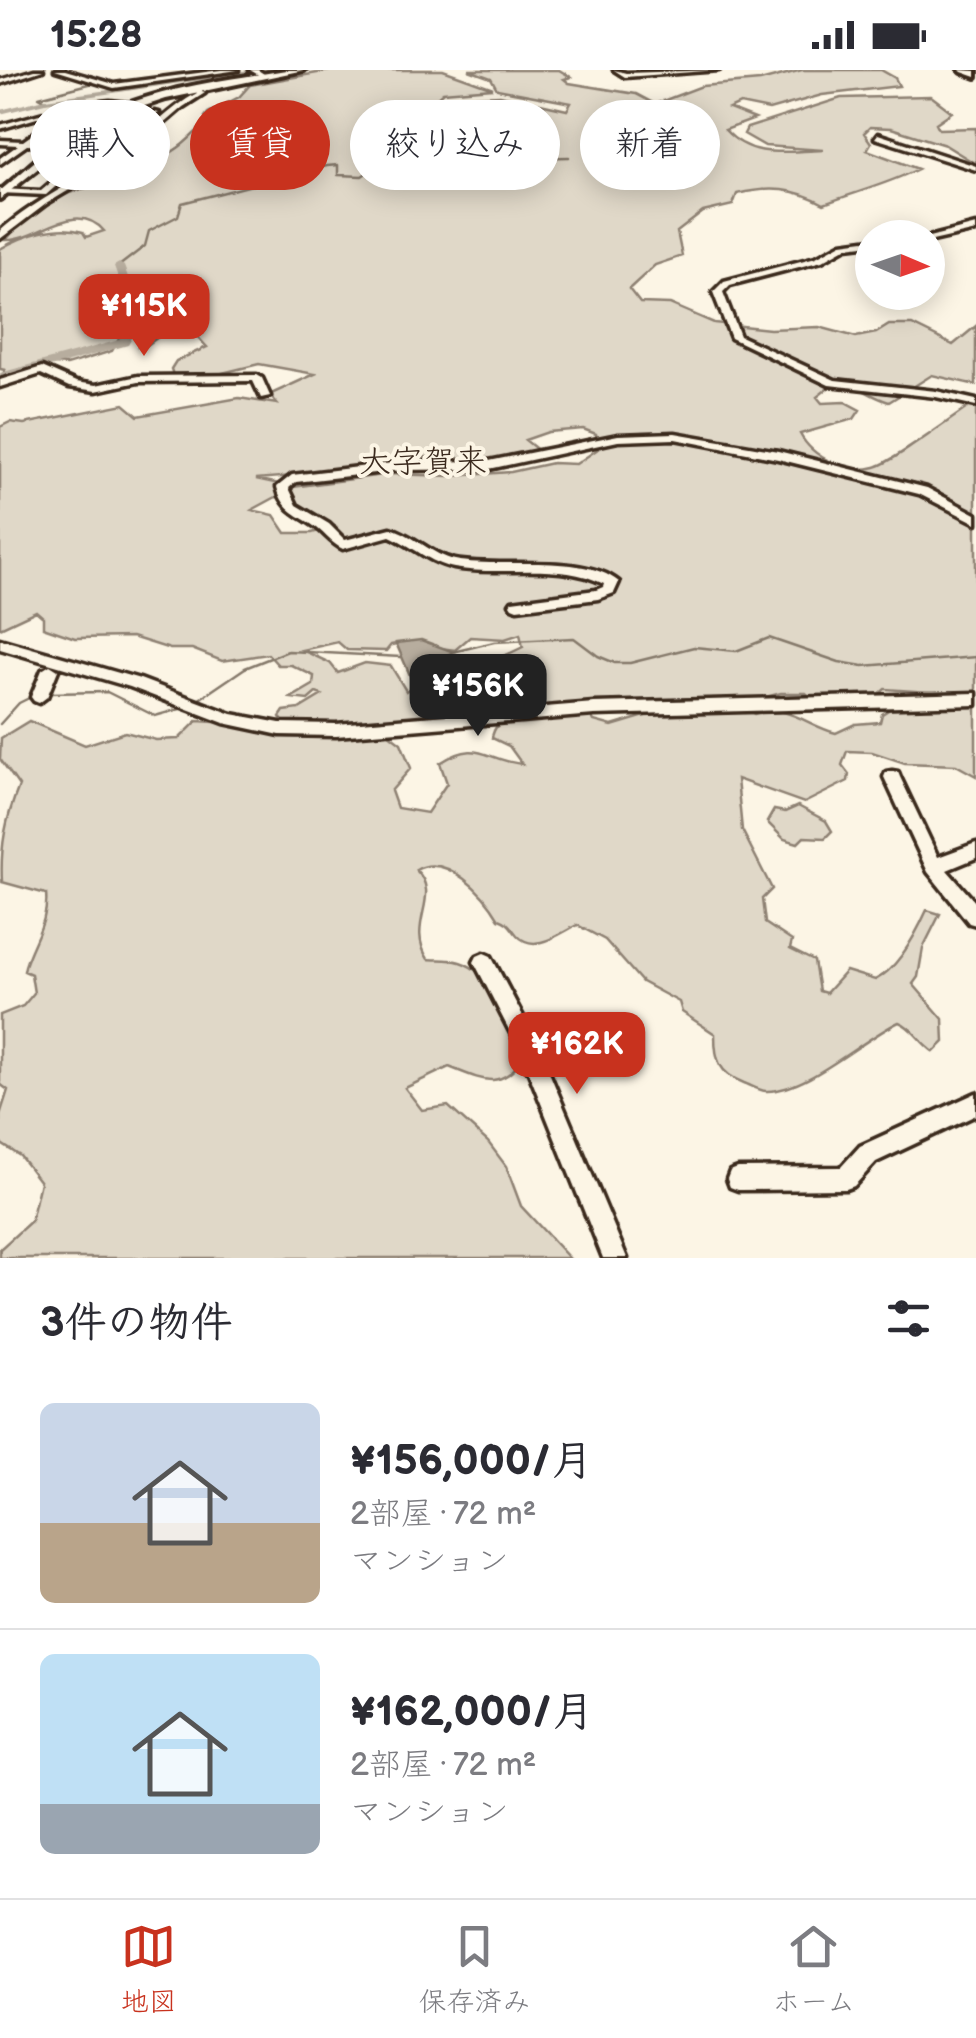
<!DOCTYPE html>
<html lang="ja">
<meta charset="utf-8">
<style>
body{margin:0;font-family:"Balsamiq Sans","Klee One",sans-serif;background:#f2f2f3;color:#2b2b33;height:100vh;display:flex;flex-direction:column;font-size:38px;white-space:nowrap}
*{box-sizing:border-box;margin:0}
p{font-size:32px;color:#7c7c81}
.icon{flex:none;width:55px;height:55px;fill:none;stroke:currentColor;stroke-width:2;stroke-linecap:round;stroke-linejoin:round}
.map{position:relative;height:1188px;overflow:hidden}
.side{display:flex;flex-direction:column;background:#fff;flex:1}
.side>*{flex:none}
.hud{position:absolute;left:30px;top:30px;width:918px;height:90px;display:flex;gap:20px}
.needle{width:65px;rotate:92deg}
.tools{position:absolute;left:855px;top:150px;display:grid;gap:20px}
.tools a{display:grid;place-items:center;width:90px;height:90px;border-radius:50%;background:#fff;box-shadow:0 5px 25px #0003;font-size:50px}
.price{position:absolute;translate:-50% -85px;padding:0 22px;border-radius:20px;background:#c8321e;color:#fff;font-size:32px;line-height:65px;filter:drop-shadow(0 2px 5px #0008)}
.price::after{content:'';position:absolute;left:50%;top:60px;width:30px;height:22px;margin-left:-15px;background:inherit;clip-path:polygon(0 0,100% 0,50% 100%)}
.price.on{background:#222;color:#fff}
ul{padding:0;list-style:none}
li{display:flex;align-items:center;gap:30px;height:250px;padding:0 40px}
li+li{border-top:2px solid #e1e1e2}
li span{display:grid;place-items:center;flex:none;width:280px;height:200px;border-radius:15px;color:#555}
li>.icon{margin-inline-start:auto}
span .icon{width:120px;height:120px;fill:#fffc;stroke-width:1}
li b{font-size:42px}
h2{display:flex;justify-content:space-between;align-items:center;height:120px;padding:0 40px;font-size:42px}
.chip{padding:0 35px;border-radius:45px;background:#fff;box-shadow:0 5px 25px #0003;font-size:35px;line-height:90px}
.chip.on{background:#c8321e;color:#fff}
.status{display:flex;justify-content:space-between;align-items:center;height:70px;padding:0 50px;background:#fff;direction:ltr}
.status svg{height:28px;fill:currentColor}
.tab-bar{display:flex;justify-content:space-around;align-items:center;height:140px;border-top:2px solid #e1e1e2;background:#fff;font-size:28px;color:#7c7c81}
.tab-bar a{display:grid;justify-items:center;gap:5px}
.tab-bar .on{color:#c8321e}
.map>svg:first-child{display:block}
</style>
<div class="status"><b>15:28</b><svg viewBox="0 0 49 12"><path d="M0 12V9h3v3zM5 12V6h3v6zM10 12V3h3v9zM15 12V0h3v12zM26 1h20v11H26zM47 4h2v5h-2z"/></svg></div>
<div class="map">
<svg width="976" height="1188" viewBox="0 0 976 1188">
<rect width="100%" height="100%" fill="#fcf5e5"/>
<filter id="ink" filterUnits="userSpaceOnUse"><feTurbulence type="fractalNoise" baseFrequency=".01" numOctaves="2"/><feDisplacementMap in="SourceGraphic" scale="20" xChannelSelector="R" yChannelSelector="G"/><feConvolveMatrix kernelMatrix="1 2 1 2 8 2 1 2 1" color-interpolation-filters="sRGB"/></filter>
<g filter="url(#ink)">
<path fill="#e0d8c8" stroke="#8e8173" stroke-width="2.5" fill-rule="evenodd" d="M 334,0 L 443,0 L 493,18 L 443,22 L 436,28 L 500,25 L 567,40 L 571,33 L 497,19 L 491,8 L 469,0 L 559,0 L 571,7 L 564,9 L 569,13 L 636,24 L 655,34 L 702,16 L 760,11 L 802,0 L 881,0 L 895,8 L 899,16 L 822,25 L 769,40 L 740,34 L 729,39 L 755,49 L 725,60 C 753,90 786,81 823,80 L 765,76 L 744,64 L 747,58 L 841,28 L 931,26 L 952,42 L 936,53 L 939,59 L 976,58 L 976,94 L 945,75 L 891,58 L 870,57 L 864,63 L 871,73 L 867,80 L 918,99 C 888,114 856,122 824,134 C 795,118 769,116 737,124 L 733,135 L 703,142 L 677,162 L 682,186 L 655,195 L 629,219 L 640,233 L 670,234 L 714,253 L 770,259 L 819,257 L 856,267 L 876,263 L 889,255 L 912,255 L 953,275 L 976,256 L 976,315 L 932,305 L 889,332 C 869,326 858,314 837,311 L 817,327 L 822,333 L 845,332 L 860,340 L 854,349 L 800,364 C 812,387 847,405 875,397 C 892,393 956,345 976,332 L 976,625 L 885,619 L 875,628 L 814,630 L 806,623 L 781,623 L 758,629 L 739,627 L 730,631 L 716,629 L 645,635 L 636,630 L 589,642 L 594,651 L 612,656 L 655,643 L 740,637 L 754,644 C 785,632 808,656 836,663 L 855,654 L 880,652 L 882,644 L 890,639 L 976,636 L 976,706 L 956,695 L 905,693 L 872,682 L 847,681 L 842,695 L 849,704 L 848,711 L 804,733 L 737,709 L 742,760 L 772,819 L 762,829 L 765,853 L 792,871 L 790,879 L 814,891 L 819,921 L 826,923 L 846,901 L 875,910 C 898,899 917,862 927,840 L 940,844 L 923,878 L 918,907 L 913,914 L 943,949 L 944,972 L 934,982 C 920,973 913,957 899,952 C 861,970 807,1022 766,1021 C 760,1021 750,1015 744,1013 C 718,1003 715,989 715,964 L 682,942 L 679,932 L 642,912 L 605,870 L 577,855 C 559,864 534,884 517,865 C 510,857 510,853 499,849 C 485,825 447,782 416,800 C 443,826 405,854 428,889 C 438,890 450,889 460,892 C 496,903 514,957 522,989 C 501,1022 480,1009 449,997 L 405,1018 L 422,1040 L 448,1036 L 488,1072 L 506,1096 L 521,1136 L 569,1188 L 0,1188 L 0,1179 L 31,1151 L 40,1112 L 20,1086 L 0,1073 L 0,1045 L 8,1020 L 0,1014 L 0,945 L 23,936 L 34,923 L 31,904 L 24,901 L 25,896 C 33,870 49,851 46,824 L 2,812 C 0,777 6,748 19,716 L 0,689 L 1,668 L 29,651 L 85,675 L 125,662 L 156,670 L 179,669 L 197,651 L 233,653 L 294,666 L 384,660 L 401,673 L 411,698 L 391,721 L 397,738 L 427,743 L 447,713 L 440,693 C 479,668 484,690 522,694 L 509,676 L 492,668 C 496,639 538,643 562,640 L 555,636 L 460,645 L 441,643 L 389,655 L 286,656 L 280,647 L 284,641 L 299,639 L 322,625 L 316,623 L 308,630 L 291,628 L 313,615 L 314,606 L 291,595 L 278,595 L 268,584 L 222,591 L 192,579 L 170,579 L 132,567 L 75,568 L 43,557 L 43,547 L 36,541 L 0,558 L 0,357 L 10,352 L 24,354 L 124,334 L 138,346 L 239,328 L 277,334 L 269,325 L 315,304 L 259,294 L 218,304 L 173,305 L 171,299 L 176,291 L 207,277 L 192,261 L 175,255 L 147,275 L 138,276 L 140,267 L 127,251 L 138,240 L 157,233 L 134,233 L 118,225 L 109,240 L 106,255 L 120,267 L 112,281 L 67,295 L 41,293 L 0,310 L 5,300 L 0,299 L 0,179 C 23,165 57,154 83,162 L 86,167 L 104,161 C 75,128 38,171 6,170 L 22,151 L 49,132 L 69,123 L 136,103 L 151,89 C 172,89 193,65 208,50 L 205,47 L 208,43 L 239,27 L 250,15 ZM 583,359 L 596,364 L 598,379 L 576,394 L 552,393 L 511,402 L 451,406 L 390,404 L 293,417 L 256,409 L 332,403 L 419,387 L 493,389 L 539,381 L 525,370 L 548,362 ZM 276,427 L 287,429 L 301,442 L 335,456 L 312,463 L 286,463 L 274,445 L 252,440 ZM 520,564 L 523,577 C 506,586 485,593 466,595 C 449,596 441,589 425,598 L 425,606 L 406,621 L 391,596 L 365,593 L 338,603 L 330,593 L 302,580 L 338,572 L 347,580 L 386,581 L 391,575 L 403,573 L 455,580 L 470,567 L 505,569 Z
M 798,736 L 826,751 L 832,761 L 825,768 L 804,767 L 798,773 L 784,769 L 767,752 L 774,740 L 785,742 Z"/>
<path fill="#b7ad9e" stroke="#85796b" stroke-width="2.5" d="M 421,570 L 454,582 L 425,595 L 412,610 L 396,573 Z"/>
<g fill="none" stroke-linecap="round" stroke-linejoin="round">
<path stroke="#85796b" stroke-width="2.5" d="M 292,3 L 310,0
M 31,4 L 44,0
M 200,26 L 216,18
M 46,31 L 39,27 L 97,12
M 164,52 L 185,35
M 72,119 L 103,99
M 0,170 L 12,160
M 119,196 L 145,176 L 149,161 L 178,146 L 182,133 L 327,96 L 338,95 L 338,105 L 362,106 L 371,100 L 407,96 L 502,96 L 529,88 L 569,87
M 453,582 L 494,572 L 574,568 L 598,586 L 615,593 L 630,593 L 694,577 L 736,581 L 769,568 L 839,592 L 863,596 L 976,587
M 49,623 L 107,622 L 155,646 L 187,637
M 198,630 L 245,598 L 288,581 L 401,587
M 0,654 L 19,633 L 31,627"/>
<path fill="#b7ad9e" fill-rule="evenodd" d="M 249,0 L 268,0 L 45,33 L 0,44 L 0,40 L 45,29 Z
M 119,193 L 124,196 L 129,210 L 117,230 L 136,261 L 128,275 L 0,311 L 0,303 L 119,270 L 124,261 L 105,230 L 119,210 L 114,196 Z"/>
<defs>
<path id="minor" d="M 34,0 L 43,0 L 0,14 L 0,10 Z
M 55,0 L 65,0 L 114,14 L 221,0 L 238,0 L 114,18 Z
M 250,0 L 258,0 L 267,6 L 262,7 Z
M 614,0 L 626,3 L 719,0 L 625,7 Z
M 195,20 L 205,23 L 183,37 L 126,86 L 46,134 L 0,169 L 0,161 C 37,128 83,109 123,80 C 149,62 169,38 197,23 Z
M 110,31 L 128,33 L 148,39 L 145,41 C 94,28 48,45 0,59 L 0,55 L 72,35 Z
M 65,41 L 67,44 L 32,71 L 95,75 L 113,60 L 154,42 L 159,43 L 117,62 L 103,75 L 104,79 L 98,79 L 46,125 L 0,123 L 0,119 L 41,121 L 90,79 L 27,75 L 0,94 L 0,88 L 18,75 L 0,74 L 0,70 L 23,71 Z
M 878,64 L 976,96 L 976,100 L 875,68 Z
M 976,155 L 976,161 L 928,172 L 928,168 L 925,168 Z
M 872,169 L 872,174 L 847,177 L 822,191 L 730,215 L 723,222 L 740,266 L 835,310 L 936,321 L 976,330 L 976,336 L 936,327 L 829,315 L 731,268 L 713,222 L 724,211 L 816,187 L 842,173 Z
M 42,297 L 76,312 L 96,315 L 138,306 L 257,305 L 262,308 L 270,326 L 261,328 L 253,311 L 138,312 L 96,321 L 69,317 L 41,304 L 0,317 L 0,310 Z
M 675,363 L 778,381 L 927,418 L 976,444 L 976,453 L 919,424 L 778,389 L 675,369 L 618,371 L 489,399 L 401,400 L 296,412 L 289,418 L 297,435 L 329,454 L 345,470 L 391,458 C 414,465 432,485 455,490 C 500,499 583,482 619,512 L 614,523 L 598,529 L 517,539 L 512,537 L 510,534 L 512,531 L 596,520 L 603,517 L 604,514 C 559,491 503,507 454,498 C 430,493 412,476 390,466 L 343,479 C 332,474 326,465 317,458 C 298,444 283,441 277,417 L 292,405 L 401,392 L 489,391 L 618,365 Z
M 0,569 L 140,609 L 232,644 L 280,653 L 336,654 L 594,633 L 976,623 L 976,635 L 594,645 L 336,666 L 280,665 L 224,653 L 130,617 L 0,579 Z
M 50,595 L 58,600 L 47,627 L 39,633 L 34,631 L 31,627 L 42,600 Z
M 892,701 L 898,702 L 900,707 L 938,787 L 976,773 L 976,788 L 947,800 L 976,833 L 976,855 L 969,853 L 928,802 L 884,707 L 886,702 Z
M 484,883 L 491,886 L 536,971 L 627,1188 L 603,1188 L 521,983 L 474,892 L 477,886 Z
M 976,1023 L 976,1045 L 876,1092 L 854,1116 L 846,1119 L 738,1120 L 730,1117 L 727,1109 L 730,1101 L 738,1098 L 841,1097 L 860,1076 Z"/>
<path id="major" d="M 286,0 L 304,0 L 166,29 L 114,46 L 71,72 L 0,129 L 0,121 C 28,98 54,72 85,54 C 144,19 220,11 286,0 Z"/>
<path id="highway" d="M 960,0 L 976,1 L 976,7 L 962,2 Z"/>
</defs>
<use href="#minor" stroke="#3b2a1e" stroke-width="7"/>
<use href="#major" stroke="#3b2a1e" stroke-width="8"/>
<use href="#highway" stroke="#3b2a1e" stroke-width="8"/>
<use href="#minor" fill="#fcf5e5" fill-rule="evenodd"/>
<use href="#major" fill="#fcf5e5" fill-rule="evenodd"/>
<use href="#highway" fill="#fcf5e5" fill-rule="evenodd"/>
</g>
</g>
<g text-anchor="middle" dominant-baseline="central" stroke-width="8" stroke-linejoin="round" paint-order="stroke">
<g font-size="32" fill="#3b2a1e" stroke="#fcf5e5">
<text x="423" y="392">大字賀来</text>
</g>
</g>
</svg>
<div class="tools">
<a><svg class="needle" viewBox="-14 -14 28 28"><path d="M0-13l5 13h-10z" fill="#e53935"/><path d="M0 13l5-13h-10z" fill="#7c7c81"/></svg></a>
</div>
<b class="price" style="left:144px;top:289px">¥115K</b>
<b class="price on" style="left:478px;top:669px">¥156K</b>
<b class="price" style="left:577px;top:1027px">¥162K</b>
<div class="hud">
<a class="chip">購入</a>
<a class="chip on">賃貸</a>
<a class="chip">絞り込み</a>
<a class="chip">新着</a>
</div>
</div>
<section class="side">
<h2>3件の物件<svg class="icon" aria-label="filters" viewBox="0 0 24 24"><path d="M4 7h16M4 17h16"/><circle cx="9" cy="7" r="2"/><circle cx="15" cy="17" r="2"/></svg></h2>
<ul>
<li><span style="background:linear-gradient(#c9d6e8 60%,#b9a48a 0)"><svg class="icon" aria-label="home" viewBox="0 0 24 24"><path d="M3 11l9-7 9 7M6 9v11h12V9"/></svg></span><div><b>¥156,000/月</b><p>2部屋 · 72 m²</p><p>マンション</p></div></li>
<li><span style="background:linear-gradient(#bfe0f5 75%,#9aa5b1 0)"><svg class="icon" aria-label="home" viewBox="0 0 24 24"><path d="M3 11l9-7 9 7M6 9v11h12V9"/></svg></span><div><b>¥162,000/月</b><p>2部屋 · 72 m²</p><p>マンション</p></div></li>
</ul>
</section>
<nav class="tab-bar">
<a class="on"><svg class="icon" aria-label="map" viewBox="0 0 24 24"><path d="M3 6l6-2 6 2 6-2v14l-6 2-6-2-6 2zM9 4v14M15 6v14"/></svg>地図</a>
<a><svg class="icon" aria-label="saved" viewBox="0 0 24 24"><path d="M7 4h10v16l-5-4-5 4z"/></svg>保存済み</a>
<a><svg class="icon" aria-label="home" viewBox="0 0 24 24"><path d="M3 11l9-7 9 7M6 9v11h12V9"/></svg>ホーム</a>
</nav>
